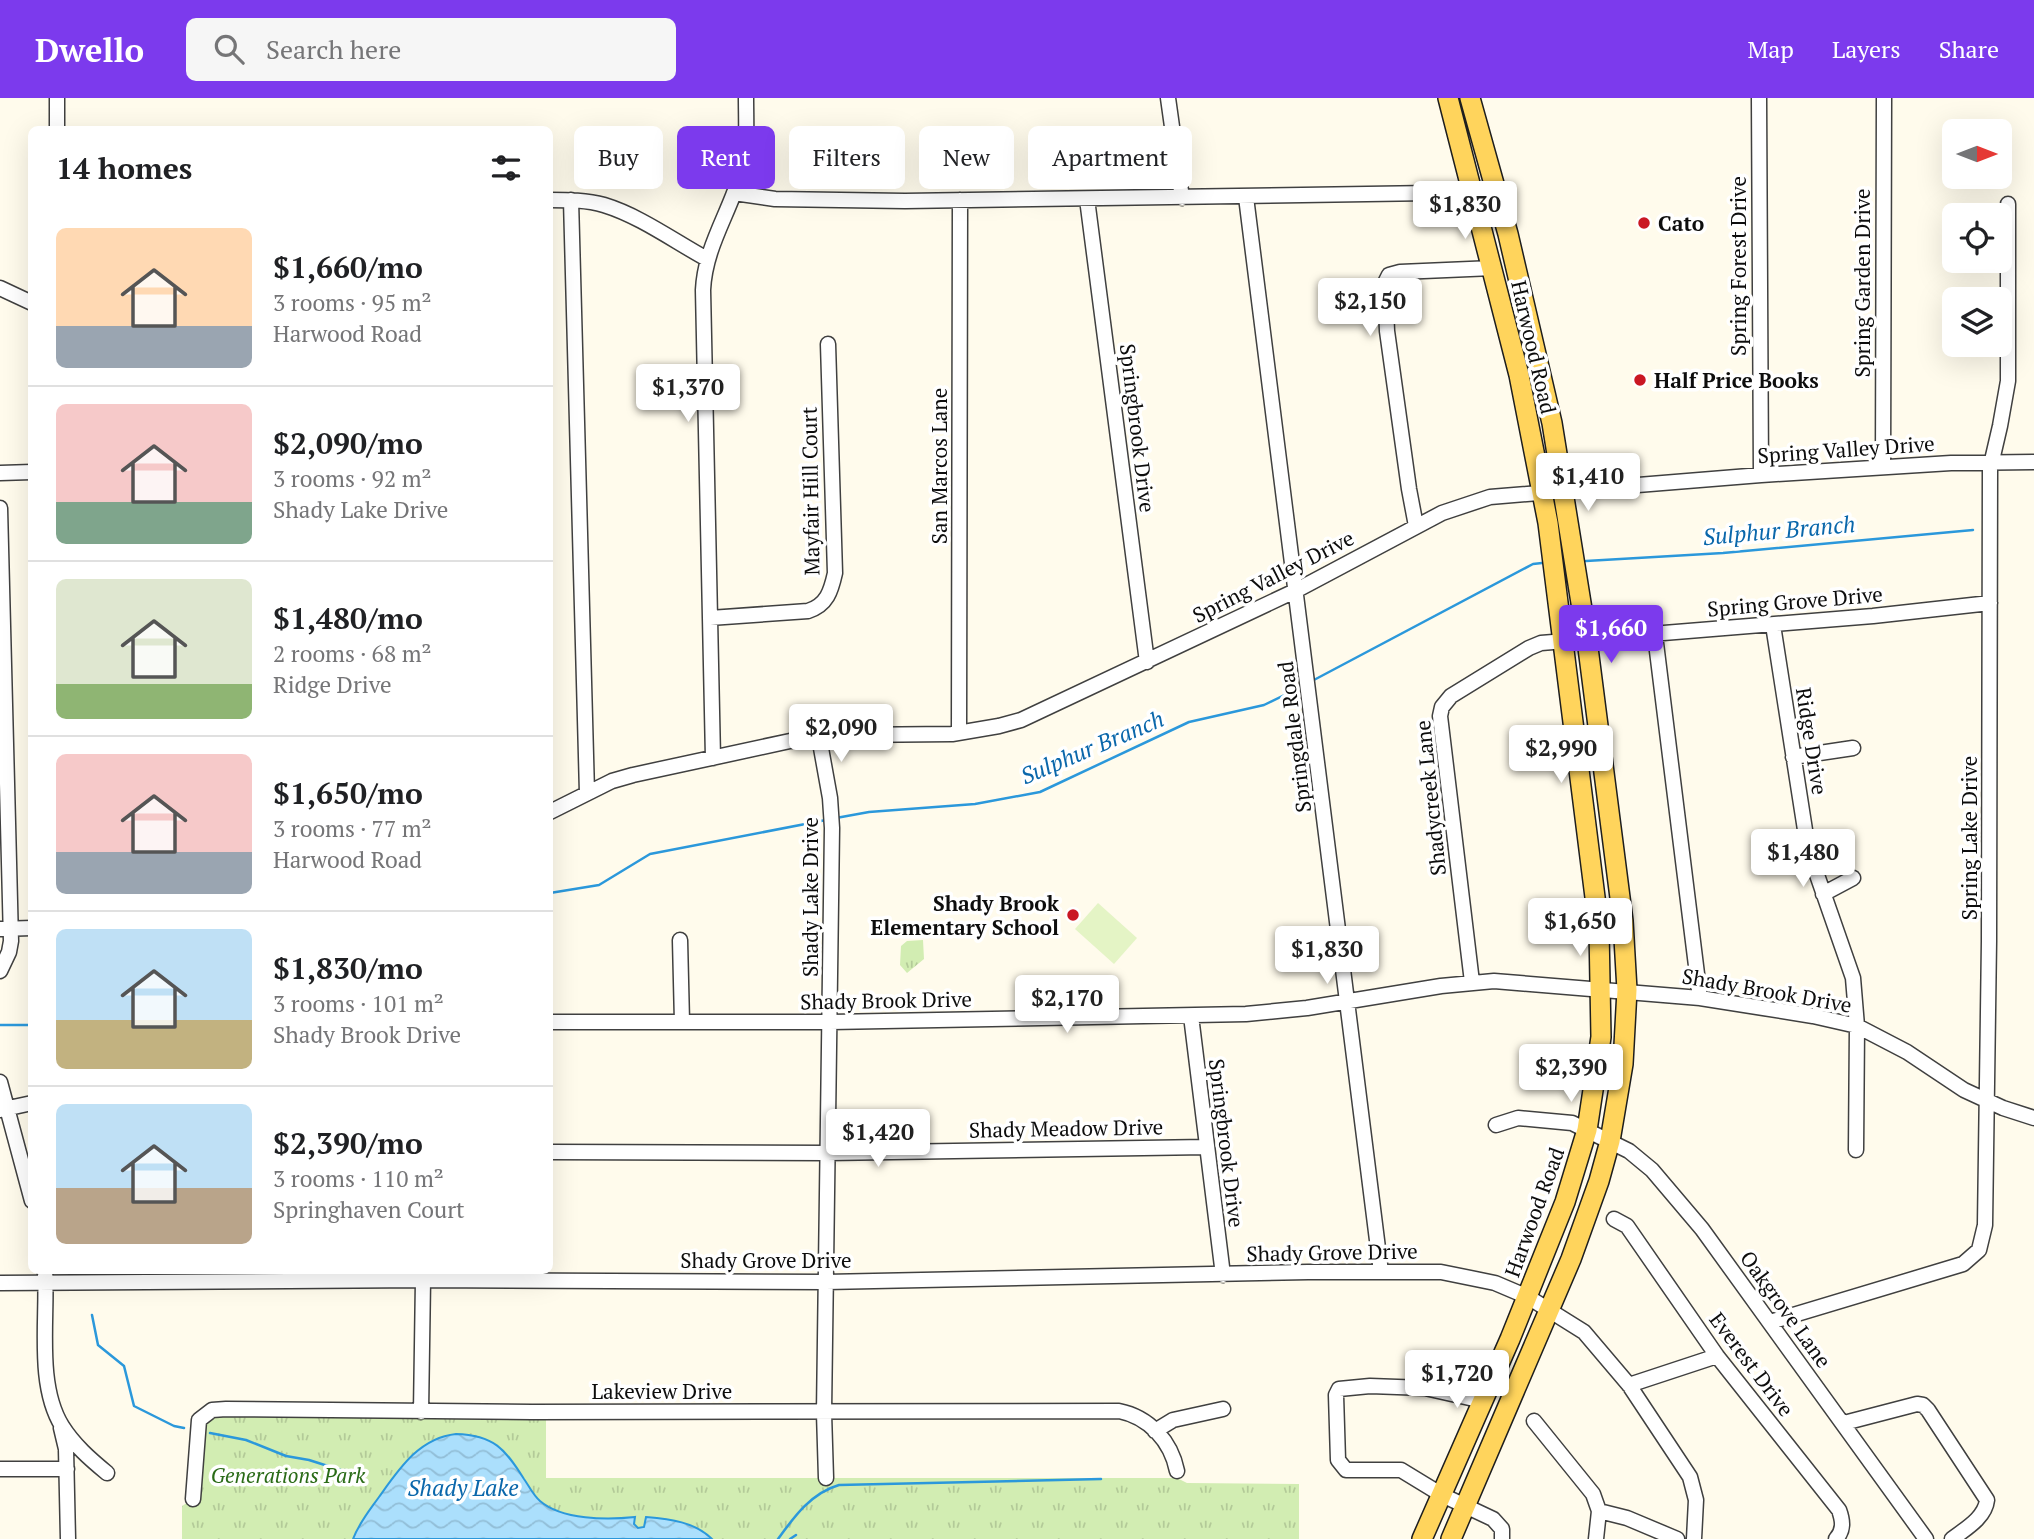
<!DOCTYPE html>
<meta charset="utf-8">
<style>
body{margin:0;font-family:"PT Serif",serif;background:#f6f6f6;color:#202124;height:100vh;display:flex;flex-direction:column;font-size:26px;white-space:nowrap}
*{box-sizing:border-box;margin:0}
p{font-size:23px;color:#757577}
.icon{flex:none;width:38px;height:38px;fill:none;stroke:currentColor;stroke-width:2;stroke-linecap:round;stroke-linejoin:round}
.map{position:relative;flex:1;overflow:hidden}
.drawer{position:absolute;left:28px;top:28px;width:525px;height:1148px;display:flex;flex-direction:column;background:#fff;border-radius:10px;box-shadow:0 7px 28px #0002}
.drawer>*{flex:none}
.banner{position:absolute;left:574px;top:28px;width:665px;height:63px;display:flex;gap:14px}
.needle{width:46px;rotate:90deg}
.tools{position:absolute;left:1942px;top:21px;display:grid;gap:14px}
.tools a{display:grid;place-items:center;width:70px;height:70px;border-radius:10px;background:#fff;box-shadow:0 7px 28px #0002;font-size:35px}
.price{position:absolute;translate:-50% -60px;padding:0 16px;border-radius:7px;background:#fff;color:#222;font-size:23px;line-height:46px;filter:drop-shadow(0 2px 4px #0008)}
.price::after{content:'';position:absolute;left:50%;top:42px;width:21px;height:16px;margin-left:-10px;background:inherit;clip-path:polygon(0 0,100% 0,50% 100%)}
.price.on{background:#7c3aed;color:#fff}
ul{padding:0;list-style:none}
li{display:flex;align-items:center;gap:21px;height:175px;padding:0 28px}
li+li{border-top:2px solid #e0e0e0}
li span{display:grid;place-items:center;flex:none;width:196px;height:140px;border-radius:10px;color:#555}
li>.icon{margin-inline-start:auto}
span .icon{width:84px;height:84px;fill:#fffc;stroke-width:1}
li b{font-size:30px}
h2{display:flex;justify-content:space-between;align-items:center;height:84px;padding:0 28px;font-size:30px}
.chip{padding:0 24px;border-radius:10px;background:#fff;box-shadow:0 7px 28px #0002;font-size:24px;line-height:63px}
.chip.on{background:#7c3aed;color:#fff}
header{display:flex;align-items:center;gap:42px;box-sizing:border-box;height:98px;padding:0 35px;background:#7c3aed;color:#fff}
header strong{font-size:33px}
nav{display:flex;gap:38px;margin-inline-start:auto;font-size:24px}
.search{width:490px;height:63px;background:#f6f6f6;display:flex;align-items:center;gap:18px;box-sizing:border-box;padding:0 24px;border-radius:10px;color:#757577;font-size:26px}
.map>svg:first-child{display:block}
</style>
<header>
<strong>Dwello</strong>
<div class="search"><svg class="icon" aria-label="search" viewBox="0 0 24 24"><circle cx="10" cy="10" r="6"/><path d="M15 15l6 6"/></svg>Search here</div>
<nav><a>Map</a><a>Layers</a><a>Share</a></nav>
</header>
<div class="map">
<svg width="2034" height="1441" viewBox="0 0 2034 1441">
<defs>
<pattern id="park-tufts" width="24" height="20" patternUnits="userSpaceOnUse" patternTransform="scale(1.75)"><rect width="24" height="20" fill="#d2edb2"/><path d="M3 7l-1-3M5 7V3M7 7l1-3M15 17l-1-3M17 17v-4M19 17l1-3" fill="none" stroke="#b3ca98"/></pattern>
<pattern id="water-waves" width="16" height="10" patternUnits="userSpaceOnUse" patternTransform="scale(1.75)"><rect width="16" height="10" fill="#abdffc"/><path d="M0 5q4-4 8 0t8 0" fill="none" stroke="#92bed7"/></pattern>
</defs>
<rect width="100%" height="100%" fill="#fffbec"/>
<path fill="url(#park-tufts)" d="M 923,842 L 924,861 L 907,875 L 900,867 L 901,848 L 907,843 Z
M 546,1314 L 546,1380 L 1177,1380 L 1187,1385 L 1299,1386 L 1299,1441 L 182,1441 L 182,1408 L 193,1401 L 204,1317 Z"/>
<path fill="#e4f4c5" d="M 1098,805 L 1137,840 L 1114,866 L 1075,831 Z"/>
<path fill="url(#water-waves)" stroke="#2b98db" stroke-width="2" d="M 456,1336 C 494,1337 505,1351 524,1381 C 529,1388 533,1397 540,1403 C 562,1422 607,1422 635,1419 L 634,1426 L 638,1430 L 644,1429 L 646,1419 C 670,1421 695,1424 712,1441 L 353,1441 C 359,1425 369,1413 379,1399 C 399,1371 419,1340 456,1336 Z"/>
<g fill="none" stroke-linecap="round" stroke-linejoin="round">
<path stroke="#2b98db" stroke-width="2.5" d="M 1586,463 L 1723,455 L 1973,432
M 1312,583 L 1533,466 L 1542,465
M 836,720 L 869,714 L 975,706 L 1040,694 L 1189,624 L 1264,607 L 1303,588
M 550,795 L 599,787 L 650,756 L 826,722
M 0,927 L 32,927
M 92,1217 L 98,1247 L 124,1268 L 134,1308 L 174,1328 L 184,1330
M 210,1335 L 246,1342 L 286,1358 L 309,1362 L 353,1376
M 778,1441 C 794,1419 811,1395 839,1387 L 1101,1381
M 790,1441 L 796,1437"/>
<defs>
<path id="minor" d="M 1168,0 L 1182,100
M 1759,0 L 1761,377
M 57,32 L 57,0
M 734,95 L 775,101 L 905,103 L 1496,94
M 1246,99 L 1381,1174
M 1087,101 L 1147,564
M 550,102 C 568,102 587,102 604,107 C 640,118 674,143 707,161
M 571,102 L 587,695
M 0,190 L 32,205
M 1883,369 L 1884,0
M 0,375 L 32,374
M 0,410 L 11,843 L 9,854 L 0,873
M 1416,428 L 1409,391 L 1387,233 L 1385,185 L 1389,177 L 1400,174 L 1493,170
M 710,520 L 808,513 C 827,507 831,493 835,475 L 828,246
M 1773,527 L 1808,751 L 1853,880 L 1857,928 L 1856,1052
M 1655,537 L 1700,900
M 959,634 L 960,102
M 819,639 L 830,700 L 832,730 L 824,1315 L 826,1380
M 1793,659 L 1853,650
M 713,660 L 703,192 C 705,149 729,116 741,75 C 748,51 746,25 746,0
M 550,714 L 612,683 L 633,677 L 790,643 L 848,637 L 952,636 L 999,628 L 1021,622 L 1297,492 L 1442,415 L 1490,399 L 1761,377 L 1951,365 L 2034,364
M 1823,796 L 1853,780
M 0,831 L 32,830
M 680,842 L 682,924
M 1472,884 L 1440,618 L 1442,609 L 1451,598 L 1529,550 L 1541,545 L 1873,518 L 1990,505
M 1191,918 L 1223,1177
M 550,924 L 831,924 L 1246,916 L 1307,910 L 1441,888 L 1494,883 L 1700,900 L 1813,918 L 1857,928 L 1907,954 L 1964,992 L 2003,1010 L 2034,1020
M 0,984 L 32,1103
M 0,1012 L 32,1005
M 1496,1027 L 1518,1020 L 1572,1025 L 1629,1053 L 1652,1072 L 1702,1131 L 1926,1441
M 550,1054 L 827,1055 L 1206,1049
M 1614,1121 L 1627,1128 L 1717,1258 L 1839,1412 C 1843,1423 1844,1432 1836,1441
M 45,1172 C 48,1220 36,1286 62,1328 C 74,1347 90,1361 107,1375
M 0,1185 L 423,1182 L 826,1184 L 1308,1174 L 1441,1174 L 1495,1185 L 1528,1199 L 1584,1234 L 1629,1287 L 1690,1379 L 1696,1402 L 1694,1441
M 1770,1224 L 1963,1166 L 1979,1152 L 1985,1127 L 1989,843 L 1990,371 L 2000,328 L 2008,283 L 2008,106
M 1629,1287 L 1717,1258
M 1483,1303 L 1425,1290 L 1370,1288 L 1339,1291 L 1336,1297 L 1338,1362 L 1346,1372 L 1401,1372 L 1442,1397 L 1493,1421 L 1502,1431 L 1502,1441
M 421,1314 L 423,1182
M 1534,1323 L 1593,1396 L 1599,1413 L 1627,1420 L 1677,1441
M 1844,1325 L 1917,1306 L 1923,1307 L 1928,1312 L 1987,1402 C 1985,1420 1965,1431 1952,1441
M 61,1330 L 66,1351 L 68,1441
M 1155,1333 L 1173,1322 L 1223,1311
M 0,1371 L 67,1371
M 193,1401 L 199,1322 L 212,1312 L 226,1311 L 532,1314 L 1119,1313 C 1149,1319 1171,1343 1177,1373
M 1596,1441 L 1599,1413"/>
<path id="major" d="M 1422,1441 L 1510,1241 L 1565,1104 L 1587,1032 L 1601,939 L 1599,831 L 1548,425 L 1519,277 L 1448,0
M 1451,1441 L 1571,1161 L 1599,1083 L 1610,1043 L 1623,966 L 1627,892 L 1623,823 L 1587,542 L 1552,325 L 1508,136 L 1470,0"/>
</defs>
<use href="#minor" stroke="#404040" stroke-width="17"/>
<use href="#major" stroke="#1e1e1e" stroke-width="22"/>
<use href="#minor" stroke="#fff" stroke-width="14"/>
<use href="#major" stroke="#ffd45c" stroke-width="19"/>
</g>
<g fill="#ca1723" stroke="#fff" stroke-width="2.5">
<circle cx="1644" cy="125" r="7"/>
<circle cx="1640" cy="282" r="7"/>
<circle cx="1073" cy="817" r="7"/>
</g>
<g text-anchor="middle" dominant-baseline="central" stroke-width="7" stroke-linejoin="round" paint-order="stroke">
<g font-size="21" font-weight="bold" fill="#0d0d0d" stroke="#fff" text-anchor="start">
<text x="1658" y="125">Cato</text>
<text x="1654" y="282">Half Price Books</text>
<text x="1059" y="805" text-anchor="end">Shady Brook<tspan x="1059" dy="24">Elementary School</tspan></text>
</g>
<g font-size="21" fill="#0d0d0d" stroke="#fff">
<text transform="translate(1738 168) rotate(-90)">Spring Forest Drive</text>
<text transform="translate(1862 185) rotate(-90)">Spring Garden Drive</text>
<text transform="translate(1534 249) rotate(77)">Harwood Road</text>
<text transform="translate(1138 330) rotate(83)">Springbrook Drive</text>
<text transform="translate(1846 351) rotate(-4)">Spring Valley Drive</text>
<text transform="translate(939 368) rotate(-90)">San Marcos Lane</text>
<text transform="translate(810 393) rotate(-91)">Mayfair Hill Court</text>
<text transform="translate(1273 478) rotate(-27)">Spring Valley Drive</text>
<text transform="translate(1795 503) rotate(-5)">Spring Grove Drive</text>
<text transform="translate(1294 639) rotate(-97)">Springdale Road</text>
<text transform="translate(1812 643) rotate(81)">Ridge Drive</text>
<text transform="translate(1430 700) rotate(-96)">Shadycreek Lane</text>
<text transform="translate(1969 740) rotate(-90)">Spring Lake Drive</text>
<text transform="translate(810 799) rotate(-90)">Shady Lake Drive</text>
<text transform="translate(1767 892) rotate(10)">Shady Brook Drive</text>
<text transform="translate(886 902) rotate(-1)">Shady Brook Drive</text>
<text transform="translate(1066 1030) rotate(-1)">Shady Meadow Drive</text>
<text transform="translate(1227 1045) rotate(83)">Springbrook Drive</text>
<text transform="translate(1534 1114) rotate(-70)">Harwood Road</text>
<text transform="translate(1332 1154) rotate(-1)">Shady Grove Drive</text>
<text x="766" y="1162">Shady Grove Drive</text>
<text transform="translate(1786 1211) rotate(54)">Oakgrove Lane</text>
<text transform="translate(1752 1266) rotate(53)">Everest Drive</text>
<text x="662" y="1293">Lakeview Drive</text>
</g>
<g font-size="21" font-style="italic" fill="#2a6b17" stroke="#fff">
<text x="288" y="1377">Generations Park</text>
</g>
<g font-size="23" font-style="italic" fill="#0a67ab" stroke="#fff">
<text transform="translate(1779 432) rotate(-5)">Sulphur Branch</text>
<text transform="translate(1092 649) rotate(-23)">Sulphur Branch</text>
<text x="463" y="1389">Shady Lake</text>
</g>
</g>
</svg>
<div class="tools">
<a><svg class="needle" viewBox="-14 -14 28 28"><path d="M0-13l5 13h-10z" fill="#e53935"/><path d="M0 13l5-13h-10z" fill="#757577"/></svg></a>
<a><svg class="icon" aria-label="locate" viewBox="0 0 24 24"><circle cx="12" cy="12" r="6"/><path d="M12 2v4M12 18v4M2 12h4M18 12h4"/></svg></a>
<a><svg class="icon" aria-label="layers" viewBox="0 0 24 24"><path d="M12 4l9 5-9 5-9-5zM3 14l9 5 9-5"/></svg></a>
</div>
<b class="price" style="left:1465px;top:143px">$1,830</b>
<b class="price" style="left:1370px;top:240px">$2,150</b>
<b class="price" style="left:688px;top:326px">$1,370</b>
<b class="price" style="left:1588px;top:415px">$1,410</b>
<b class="price on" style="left:1611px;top:567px">$1,660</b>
<b class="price" style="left:841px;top:666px">$2,090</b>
<b class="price" style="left:1561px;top:687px">$2,990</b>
<b class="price" style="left:1803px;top:791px">$1,480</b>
<b class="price" style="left:1580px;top:860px">$1,650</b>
<b class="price" style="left:1327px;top:888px">$1,830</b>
<b class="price" style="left:1067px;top:937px">$2,170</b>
<b class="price" style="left:1571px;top:1006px">$2,390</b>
<b class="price" style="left:878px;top:1071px">$1,420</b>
<b class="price" style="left:1457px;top:1312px">$1,720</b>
<div class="banner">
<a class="chip">Buy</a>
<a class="chip on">Rent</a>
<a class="chip">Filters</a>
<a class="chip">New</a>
<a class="chip">Apartment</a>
</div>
<section class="drawer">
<h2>14 homes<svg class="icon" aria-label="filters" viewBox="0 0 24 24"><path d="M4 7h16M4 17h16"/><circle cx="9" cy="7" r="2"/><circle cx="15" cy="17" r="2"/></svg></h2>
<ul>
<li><span style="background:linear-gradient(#ffd9b3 70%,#9aa5b1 0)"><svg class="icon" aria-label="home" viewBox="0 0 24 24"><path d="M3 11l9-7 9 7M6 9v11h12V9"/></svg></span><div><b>$1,660/mo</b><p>3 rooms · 95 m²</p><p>Harwood Road</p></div></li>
<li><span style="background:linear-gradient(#f6c9c9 70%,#7fa58c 0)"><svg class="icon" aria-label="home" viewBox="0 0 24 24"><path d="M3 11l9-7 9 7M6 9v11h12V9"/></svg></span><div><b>$2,090/mo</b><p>3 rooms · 92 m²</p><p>Shady Lake Drive</p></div></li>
<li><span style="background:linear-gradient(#dfe7d0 75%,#8fb573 0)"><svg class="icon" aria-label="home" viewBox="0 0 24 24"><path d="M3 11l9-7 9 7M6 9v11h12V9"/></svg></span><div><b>$1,480/mo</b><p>2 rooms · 68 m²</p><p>Ridge Drive</p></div></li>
<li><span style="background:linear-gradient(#f6c9c9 70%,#9aa5b1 0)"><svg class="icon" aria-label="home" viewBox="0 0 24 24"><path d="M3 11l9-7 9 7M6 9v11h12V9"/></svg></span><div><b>$1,650/mo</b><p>3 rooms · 77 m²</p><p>Harwood Road</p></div></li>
<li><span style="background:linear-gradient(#bfe0f5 65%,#c2b280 0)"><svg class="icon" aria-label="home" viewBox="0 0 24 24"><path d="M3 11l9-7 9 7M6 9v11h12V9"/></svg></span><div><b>$1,830/mo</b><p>3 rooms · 101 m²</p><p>Shady Brook Drive</p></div></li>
<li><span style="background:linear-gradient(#bfe0f5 60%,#b9a48a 0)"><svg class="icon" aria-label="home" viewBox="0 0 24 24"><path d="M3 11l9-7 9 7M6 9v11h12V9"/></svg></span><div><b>$2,390/mo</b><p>3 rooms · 110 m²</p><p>Springhaven Court</p></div></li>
</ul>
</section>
</div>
